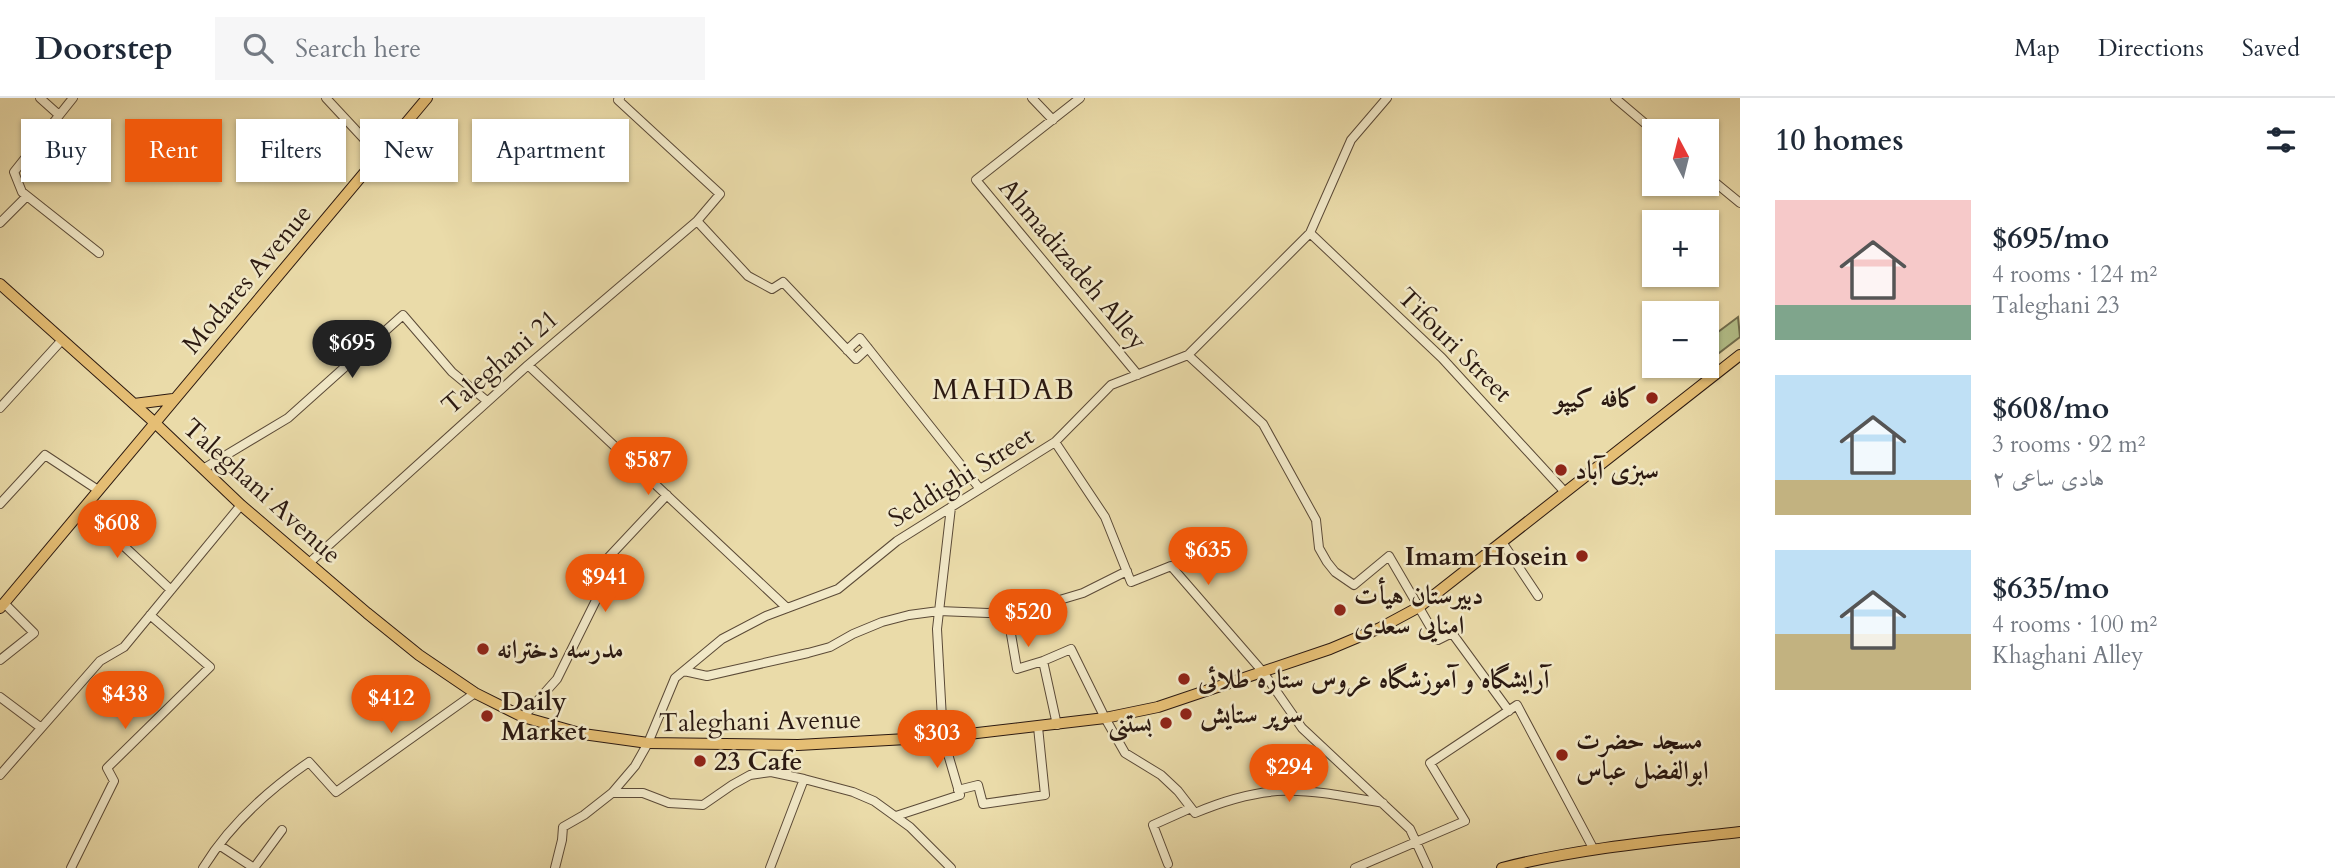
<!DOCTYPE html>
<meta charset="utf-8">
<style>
body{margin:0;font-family:Cardo,Amiri,serif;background:#f6f6f7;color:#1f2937;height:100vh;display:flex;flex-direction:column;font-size:26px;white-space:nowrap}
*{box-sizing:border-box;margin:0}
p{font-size:23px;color:#747a83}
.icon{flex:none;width:38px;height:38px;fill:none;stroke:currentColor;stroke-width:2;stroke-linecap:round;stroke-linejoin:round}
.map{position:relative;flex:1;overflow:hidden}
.sheet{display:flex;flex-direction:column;background:#fff;width:595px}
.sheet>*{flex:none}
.banner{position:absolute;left:21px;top:21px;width:665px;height:63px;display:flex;gap:14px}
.needle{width:46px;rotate:353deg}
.fabs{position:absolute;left:1642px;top:21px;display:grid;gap:14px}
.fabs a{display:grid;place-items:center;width:77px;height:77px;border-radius:0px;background:#fff;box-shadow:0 2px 5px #0004;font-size:35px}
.price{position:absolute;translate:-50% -60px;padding:0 16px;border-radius:24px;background:#ea580c;color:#fff;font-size:23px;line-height:46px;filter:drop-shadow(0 2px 4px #0008)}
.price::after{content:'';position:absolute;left:50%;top:42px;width:21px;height:16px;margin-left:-10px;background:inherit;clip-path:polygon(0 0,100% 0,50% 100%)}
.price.on{background:#222;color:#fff}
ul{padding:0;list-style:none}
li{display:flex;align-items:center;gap:21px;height:175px;padding:0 35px}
li span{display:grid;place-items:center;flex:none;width:196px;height:140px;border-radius:0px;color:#555}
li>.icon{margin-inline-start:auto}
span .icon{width:84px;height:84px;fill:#fffc;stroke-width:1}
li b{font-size:30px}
h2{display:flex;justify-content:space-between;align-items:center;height:84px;padding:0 35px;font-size:30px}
.tag{padding:0 24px;border-radius:0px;background:#fff;box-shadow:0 2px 5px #0004;font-size:24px;line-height:63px}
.tag.on{background:#ea580c;color:#fff}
header{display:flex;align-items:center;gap:42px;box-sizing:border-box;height:98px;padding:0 35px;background:#fff;border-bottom:2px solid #e0e1e3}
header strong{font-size:33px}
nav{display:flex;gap:38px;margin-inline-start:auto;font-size:24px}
.search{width:490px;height:63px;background:#f6f6f7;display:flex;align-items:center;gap:18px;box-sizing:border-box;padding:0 24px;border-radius:0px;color:#747a83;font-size:26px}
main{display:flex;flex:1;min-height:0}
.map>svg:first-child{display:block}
</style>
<header>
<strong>Doorstep</strong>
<div class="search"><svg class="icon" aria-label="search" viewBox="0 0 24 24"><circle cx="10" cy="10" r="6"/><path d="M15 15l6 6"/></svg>Search here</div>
<nav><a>Map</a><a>Directions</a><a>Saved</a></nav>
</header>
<main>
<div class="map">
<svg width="1740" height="770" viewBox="0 0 1740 770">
<rect width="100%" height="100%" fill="#eadba9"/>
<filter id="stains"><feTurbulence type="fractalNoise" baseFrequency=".00286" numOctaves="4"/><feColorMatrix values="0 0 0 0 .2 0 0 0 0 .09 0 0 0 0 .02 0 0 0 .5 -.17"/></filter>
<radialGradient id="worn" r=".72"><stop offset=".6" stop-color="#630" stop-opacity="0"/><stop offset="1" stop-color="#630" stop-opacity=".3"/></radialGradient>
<path fill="#b4c18b" stroke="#706d4e" stroke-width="2" d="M 1738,219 L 1740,239 L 1706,265 L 1706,243 Z"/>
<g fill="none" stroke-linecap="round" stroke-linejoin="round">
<defs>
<path id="minor" d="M 40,0 L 59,17
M 73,0 L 14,74 L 22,94 L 99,155
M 326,0 L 379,57
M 1032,0 L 1053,22
M 1080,0 L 976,82 L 1138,277
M 1615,0 L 1654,33
M 1706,77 L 1740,105
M 697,123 L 748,178 L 772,191 L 783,184 L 856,261 L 868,250
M 0,125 L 27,98
M 1310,135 L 1442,260 L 1564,393
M 847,252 L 860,240 L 980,391
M 1188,257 L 1263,326 L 1316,422 L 1319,450 L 1327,464 L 1335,474 L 1354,487 L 1389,458 L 1438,542 L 1452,535 L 1509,613
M 528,267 L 787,510
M 0,310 L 62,242
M 1055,344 L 1105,419 L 1131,484 L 1171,468 L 1263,574 L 1302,630 L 1410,731 L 1428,770
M 203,371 L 288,320 L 403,217 L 452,274 L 487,303
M 0,406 L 45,357 L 98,392
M 83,410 L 171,492
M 1502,444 L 1538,498
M 309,465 L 528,267 L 697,123 L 720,96 L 618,2 L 620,0
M 1007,513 L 1017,571 L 1043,563 L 1071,551 L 1105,620 L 1125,655 L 1161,677 L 1178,693 L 1195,715 C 1271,683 1304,691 1383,705
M 0,562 L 34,535 L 4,505
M 1043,563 L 1057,627
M 684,573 L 707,578 L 808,555 L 830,549 L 853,536 L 882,524 L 909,517 L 939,513 L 988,515 L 1036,509 L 1083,495 L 1127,473
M 0,599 L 40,629
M 523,619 L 557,581 L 606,482 L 607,461 L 667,397
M 0,677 L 100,563 L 124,549 L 241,407
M 958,692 L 978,687 L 983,706 L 1045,697 L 1038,629
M 612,695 L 643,695 L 669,705 L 703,707 L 732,687 L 750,677 L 771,674 L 804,681 L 853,694 L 874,703 L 910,729 L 951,770
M 896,718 L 960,697 L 943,639 L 937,531 L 951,409
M 219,747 L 254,770 L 282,732
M 1168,766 L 1153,727 L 1191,710
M 71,770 L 114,683 L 107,670 L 210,569 L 150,517
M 203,770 C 230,726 267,693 309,664 L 336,694 L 475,595
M 555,770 L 562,742 L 563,729 L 584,717 L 612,695 L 635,668 L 648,645 L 675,580 L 722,541 L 766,518 L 838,491 L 897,443 L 1055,344 L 1111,287 L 1188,257 L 1310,135 L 1351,42 L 1387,0
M 770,770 L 804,681
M 1355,770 L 1465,723 L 1430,665 L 1517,607 L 1593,750"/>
<path id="major" d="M 0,186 L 154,324 L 241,407 L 367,515 L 419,557 L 475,595 L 523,619 L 583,636 L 648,645 L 798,647 L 943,639 L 1105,620 L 1158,609 L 1330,551 L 1380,530 L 1419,509 L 1740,257
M 134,306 L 173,301
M 0,510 L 427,0
M 1502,770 C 1580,750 1660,743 1740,734"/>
</defs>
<use href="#minor" stroke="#5b4a37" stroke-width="10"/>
<use href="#major" stroke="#2b1911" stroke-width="12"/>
<use href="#minor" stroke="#f1e8c7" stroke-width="8"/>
<use href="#major" stroke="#e5be74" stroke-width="10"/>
</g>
<g fill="#8f2418" stroke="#f1e8c7" stroke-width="2.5">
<circle cx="1652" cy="300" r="7"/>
<circle cx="1561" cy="372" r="7"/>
<circle cx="1582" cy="458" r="7"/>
<circle cx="1340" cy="512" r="7"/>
<circle cx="483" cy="551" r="7"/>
<circle cx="1184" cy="581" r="7"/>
<circle cx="1186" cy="616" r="7"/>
<circle cx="487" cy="618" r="7"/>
<circle cx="1166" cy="625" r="7"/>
<circle cx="1562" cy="657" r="7"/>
<circle cx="700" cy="663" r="7"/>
</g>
<g text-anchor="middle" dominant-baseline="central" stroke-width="5" stroke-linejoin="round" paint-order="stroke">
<g font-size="26" fill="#2b1911" stroke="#f1e8c7">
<text transform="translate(1073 166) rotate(50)">Ahmadizadeh Alley</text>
<text transform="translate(247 181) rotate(-50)">Modares Avenue</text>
<text transform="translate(1455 247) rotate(45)">Tifouri Street</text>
<text transform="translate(500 264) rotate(-41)">Taleghani 21</text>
<text transform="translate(961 379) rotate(-32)">Seddighi Street</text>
<text transform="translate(262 393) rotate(42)">Taleghani Avenue</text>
<text transform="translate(760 623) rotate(-1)">Taleghani Avenue</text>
</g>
<g font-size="26" font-weight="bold" fill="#2b1911" stroke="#f1e8c7" text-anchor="start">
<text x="1638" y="300" text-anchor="end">کافه کیپو</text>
<text x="1575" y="372">سبزی آباد</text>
<text x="1568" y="458" text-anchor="end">Imam Hosein</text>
<text x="1354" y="497">دبیرستان هیأت<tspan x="1354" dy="30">امنایی سعدی</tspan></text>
<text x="497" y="551">مدرسه دخترانه</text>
<text x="1198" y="581">آرایشگاه و آموزشگاه عروس ستاره طلائی</text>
<text x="501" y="603">Daily<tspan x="501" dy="30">Market</tspan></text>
<text x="1200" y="616">سوپر ستایش</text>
<text x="1152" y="625" text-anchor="end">بستنی</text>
<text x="1576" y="642">مسجد حضرت<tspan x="1576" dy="30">ابوالفضل عباس</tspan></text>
<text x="714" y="663">23 Cafe</text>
</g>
<g font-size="28" letter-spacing="2" fill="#2b1911" stroke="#f1e8c7">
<text x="1004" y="292">MAHDAB</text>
</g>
</g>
<rect width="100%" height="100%" filter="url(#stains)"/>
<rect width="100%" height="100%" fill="url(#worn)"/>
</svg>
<div class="fabs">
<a><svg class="needle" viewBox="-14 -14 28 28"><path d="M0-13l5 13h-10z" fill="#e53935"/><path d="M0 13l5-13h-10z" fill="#747a83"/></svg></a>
<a>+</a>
<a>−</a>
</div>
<b class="price on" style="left:352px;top:282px">$695</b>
<b class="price" style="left:648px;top:399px">$587</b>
<b class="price" style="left:117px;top:462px">$608</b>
<b class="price" style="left:1208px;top:489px">$635</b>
<b class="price" style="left:605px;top:516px">$941</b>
<b class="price" style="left:1028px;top:551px">$520</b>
<b class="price" style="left:125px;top:633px">$438</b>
<b class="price" style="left:391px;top:637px">$412</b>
<b class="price" style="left:937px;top:672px">$303</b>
<b class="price" style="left:1289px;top:706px">$294</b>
<div class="banner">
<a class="tag">Buy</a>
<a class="tag on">Rent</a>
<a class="tag">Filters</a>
<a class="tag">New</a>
<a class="tag">Apartment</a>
</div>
</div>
<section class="sheet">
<h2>10 homes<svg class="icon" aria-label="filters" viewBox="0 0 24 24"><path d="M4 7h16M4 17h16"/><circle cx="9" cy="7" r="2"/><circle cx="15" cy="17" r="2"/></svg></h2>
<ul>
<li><span style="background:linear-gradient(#f6c9c9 75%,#7fa58c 0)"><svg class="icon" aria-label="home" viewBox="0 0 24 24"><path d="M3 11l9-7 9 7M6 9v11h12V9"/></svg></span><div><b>$695/mo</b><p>4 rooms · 124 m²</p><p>Taleghani 23</p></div></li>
<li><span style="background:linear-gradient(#bfe0f5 75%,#c2b280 0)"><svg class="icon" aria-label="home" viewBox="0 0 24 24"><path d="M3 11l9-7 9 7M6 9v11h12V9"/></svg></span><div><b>$608/mo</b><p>3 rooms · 92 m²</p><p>هادی ساعی ۲</p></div></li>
<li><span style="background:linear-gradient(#bfe0f5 60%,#c2b280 0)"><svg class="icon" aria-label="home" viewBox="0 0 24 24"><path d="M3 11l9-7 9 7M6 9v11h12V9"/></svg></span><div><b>$635/mo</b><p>4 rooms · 100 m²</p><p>Khaghani Alley</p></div></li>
</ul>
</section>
</main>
